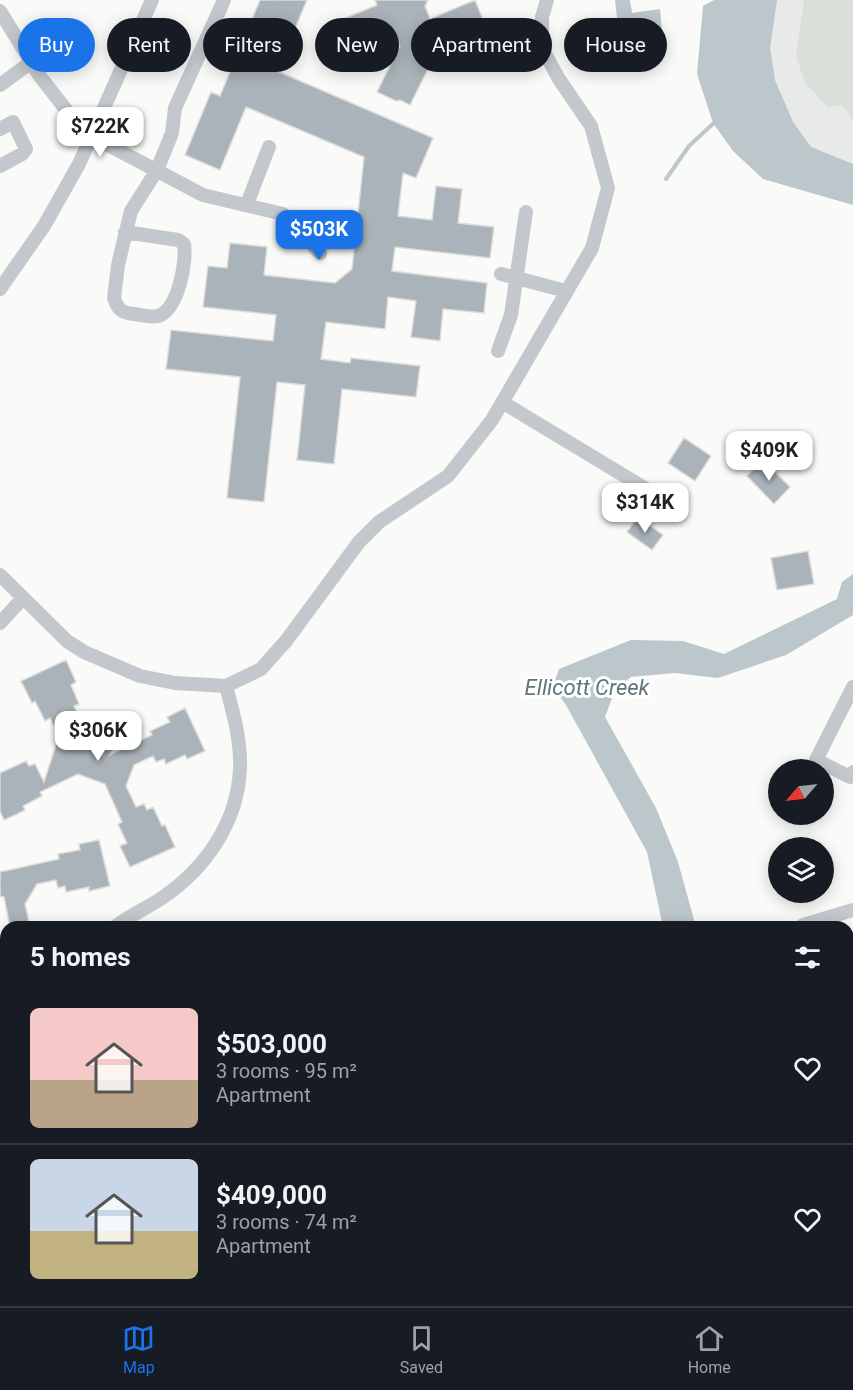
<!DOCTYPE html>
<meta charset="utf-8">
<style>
body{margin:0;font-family:Roboto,sans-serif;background:#20242c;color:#f1f3f6;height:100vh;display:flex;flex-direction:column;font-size:22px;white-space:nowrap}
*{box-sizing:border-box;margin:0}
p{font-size:20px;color:#9ea1a6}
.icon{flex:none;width:33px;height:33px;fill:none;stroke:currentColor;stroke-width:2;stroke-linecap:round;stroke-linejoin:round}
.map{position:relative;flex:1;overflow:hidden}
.details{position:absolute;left:0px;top:921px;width:854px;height:386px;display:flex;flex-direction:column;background:#171b24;border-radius:18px 18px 0 0;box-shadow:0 3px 15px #0003}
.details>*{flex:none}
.banner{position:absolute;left:18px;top:18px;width:818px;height:54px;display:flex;gap:12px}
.needle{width:39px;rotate:242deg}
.buttons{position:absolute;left:768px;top:759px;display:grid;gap:12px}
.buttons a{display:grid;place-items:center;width:66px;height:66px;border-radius:50%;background:#171b24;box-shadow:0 3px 15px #0003;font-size:30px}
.price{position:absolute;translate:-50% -51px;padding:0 14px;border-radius:12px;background:#fff;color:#222;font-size:20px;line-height:39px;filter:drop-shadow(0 2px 3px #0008)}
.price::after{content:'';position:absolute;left:50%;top:36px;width:18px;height:14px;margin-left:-9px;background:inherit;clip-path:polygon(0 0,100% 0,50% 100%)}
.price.on{background:#1a73e8;color:#fff}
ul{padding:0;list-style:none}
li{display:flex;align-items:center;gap:18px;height:150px;padding:0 30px}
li+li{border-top:2px solid #363941}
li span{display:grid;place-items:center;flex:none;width:168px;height:120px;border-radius:9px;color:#555}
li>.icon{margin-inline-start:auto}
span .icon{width:72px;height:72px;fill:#fffc;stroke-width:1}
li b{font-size:26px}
h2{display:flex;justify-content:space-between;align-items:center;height:72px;padding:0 30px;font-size:26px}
.chip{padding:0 21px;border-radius:27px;background:#171b24;box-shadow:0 3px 15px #0003;font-size:21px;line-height:54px}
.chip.on{background:#1a73e8;color:#fff}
.menu{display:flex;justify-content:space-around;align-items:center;height:84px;border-top:2px solid #363941;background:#171b24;font-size:16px;color:#9ea1a6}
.menu a{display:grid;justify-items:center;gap:3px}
.menu .on{color:#1a73e8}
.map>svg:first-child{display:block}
</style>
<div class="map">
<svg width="853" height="1306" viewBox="0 0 853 1306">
<rect width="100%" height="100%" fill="#fafaf8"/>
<path fill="#e8e9e9" d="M 737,0 L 853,0 L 853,179 L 775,152 Z"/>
<path fill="#dadfd7" d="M 804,0 L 853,0 L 853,121 L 842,105 L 827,107 L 804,81 L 796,55 Z
M 0,1122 L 6,1122 L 6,1230 L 0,1232 Z"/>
<path fill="#bbc7cb" d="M 615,0 L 630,0 L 632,13 L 660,9 L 662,30 L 619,35 Z
M 714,0 L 777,0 L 770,48 L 775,80 L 793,122 L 811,147 L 853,164 L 853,205 L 763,179 L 733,151 L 713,123 L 697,74 L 703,6 Z
M 853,574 L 853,615 L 786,655 L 718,678 L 675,673 L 631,677 L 615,690 L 605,717 L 656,808 L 678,862 L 696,927 L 663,927 L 647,852 L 566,705 L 553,687 L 559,669 L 631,640 L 683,641 L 724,654 L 837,599 L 842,582 Z
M 0,1035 L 6,1035 L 6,1122 L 0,1122 Z"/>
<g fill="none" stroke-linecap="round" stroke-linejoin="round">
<path stroke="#bbc7cb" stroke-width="4" d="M 666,179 L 689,146 L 716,121"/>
</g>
<path fill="#aab3b9" stroke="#dcdcda" stroke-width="1.5" d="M 260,0 L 307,0 L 277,71 L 433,138 L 416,178 L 403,173 L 398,216 L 432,220 L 436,186 L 462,189 L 458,223 L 494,227 L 490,258 L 395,247 L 392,271 L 487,283 L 484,313 L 443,309 L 440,341 L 411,337 L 416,301 L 388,297 L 385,329 L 326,322 L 321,359 L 350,363 L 351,358 L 420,366 L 416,397 L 342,389 L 334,464 L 297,460 L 305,385 L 277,382 L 264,502 L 227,498 L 240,377 L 166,369 L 171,330 L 273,341 L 276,315 L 203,307 L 208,266 L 227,268 L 230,243 L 267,247 L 264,275 L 335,283 L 352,269 L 364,157 L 246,107 L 220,170 L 185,155 L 211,92 L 220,96 Z
M 375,0 L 428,0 L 425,6 L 430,19 L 475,0 L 488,32 L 427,58 L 430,65 L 410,105 L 400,100 L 396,101 L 377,92 L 400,46 L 395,33 L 382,38 L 380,42 L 337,59 L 324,27 L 377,5 Z
M 684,438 L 711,456 L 695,481 L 668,463 Z
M 763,460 L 790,487 L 774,504 L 747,476 Z
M 638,517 L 663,535 L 652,550 L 627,532 Z
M 808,551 L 814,584 L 777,590 L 771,558 Z
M 66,660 L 76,682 L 71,685 L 79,704 L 74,706 L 93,746 L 101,724 L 120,731 L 110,755 L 152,735 L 150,731 L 170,722 L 167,717 L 185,708 L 205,751 L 187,759 L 185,755 L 166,764 L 164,759 L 156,762 L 153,756 L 134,765 L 126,786 L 136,807 L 144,804 L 147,810 L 153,807 L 162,826 L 165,825 L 175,847 L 130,867 L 120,846 L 127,843 L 118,824 L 122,822 L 105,784 L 78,774 L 40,792 L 42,796 L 23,806 L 25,810 L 17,814 L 4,820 L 0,811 L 0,773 L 26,761 L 29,766 L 35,764 L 44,782 L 64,720 L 53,725 L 50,718 L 45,721 L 35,701 L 32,703 L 21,681 Z
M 99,840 L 110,886 L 89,891 L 89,887 L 66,892 L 65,886 L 58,888 L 56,880 L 37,884 L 25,904 L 30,927 L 10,927 L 4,897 L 0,896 L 0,872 L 59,859 L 58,854 L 80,850 L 79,844 Z"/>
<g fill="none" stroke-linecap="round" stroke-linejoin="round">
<path stroke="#c3c8cc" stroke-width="14" d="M 0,11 L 39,75 L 67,111 L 93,137 L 203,195 L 283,214 L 299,229 L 320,253
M 0,85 L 30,63
M 0,129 L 13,122 L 26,149 L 22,154 L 0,166
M 247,204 L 269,147
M 125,232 L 178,240 L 184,244 C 187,262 178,310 158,316 C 151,318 142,315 134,314 C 122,313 118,310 114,298 L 118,265 L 131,211 L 157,170 L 172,133 L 175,108 L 224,0
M 501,274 L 566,291
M 0,289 L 44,226 L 79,164 L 152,0
M 498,351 L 511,315 L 526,212
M 502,402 L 671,504
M 0,575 L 67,641 L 84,652 L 140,676 L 175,683 L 226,686 L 261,669 L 286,641 L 359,542 L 379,522 L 448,476 L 492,420 L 592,248 L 608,188 L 591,126 L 559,79 L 542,48 L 542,17 L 547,0
M 0,623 L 23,598
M 853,687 L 816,760 L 850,777 L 853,772
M 115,927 C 129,916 147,908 162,898 C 206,868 238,822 240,768 C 241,740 233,712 226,686
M 803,927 L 803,925 L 853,910
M 848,1052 L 853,1054
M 118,1300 L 121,1306
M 366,1300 L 369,1306
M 406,1300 L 409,1306
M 524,1300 L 527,1306
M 653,1300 L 656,1306
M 740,1300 L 743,1306
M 174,1306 L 184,1300"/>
</g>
<g text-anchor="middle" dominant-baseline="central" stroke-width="6" stroke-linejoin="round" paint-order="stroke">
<g font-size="22" font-style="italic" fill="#60757c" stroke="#fff">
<text x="587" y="687">Ellicott Creek</text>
</g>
</g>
</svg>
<div class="buttons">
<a><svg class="needle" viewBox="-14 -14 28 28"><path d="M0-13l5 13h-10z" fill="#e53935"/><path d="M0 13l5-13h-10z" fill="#9ea1a6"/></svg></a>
<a><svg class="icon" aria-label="layers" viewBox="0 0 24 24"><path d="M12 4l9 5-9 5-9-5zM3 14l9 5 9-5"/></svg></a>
</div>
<b class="price" style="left:100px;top:158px">$722K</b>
<b class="price on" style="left:319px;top:261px">$503K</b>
<b class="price" style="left:769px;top:482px">$409K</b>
<b class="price" style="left:645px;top:534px">$314K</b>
<b class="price" style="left:98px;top:762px">$306K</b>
<div class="banner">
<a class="chip on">Buy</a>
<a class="chip">Rent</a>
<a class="chip">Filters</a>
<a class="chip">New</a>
<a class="chip">Apartment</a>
<a class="chip">House</a>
</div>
<section class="details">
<h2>5 homes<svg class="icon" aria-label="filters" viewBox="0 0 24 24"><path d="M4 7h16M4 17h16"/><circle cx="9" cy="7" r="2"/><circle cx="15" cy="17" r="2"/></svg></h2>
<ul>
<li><span style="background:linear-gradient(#f6c9c9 60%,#b9a48a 0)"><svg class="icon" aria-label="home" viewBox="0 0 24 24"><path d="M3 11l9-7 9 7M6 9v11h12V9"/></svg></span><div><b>$503,000</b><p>3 rooms · 95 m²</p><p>Apartment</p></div><svg class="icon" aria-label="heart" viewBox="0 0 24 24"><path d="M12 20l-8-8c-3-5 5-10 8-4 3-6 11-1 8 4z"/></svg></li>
<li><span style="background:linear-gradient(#c9d6e8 60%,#c2b280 0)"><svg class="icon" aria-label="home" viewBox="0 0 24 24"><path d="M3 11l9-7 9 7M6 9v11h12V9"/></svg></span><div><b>$409,000</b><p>3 rooms · 74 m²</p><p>Apartment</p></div><svg class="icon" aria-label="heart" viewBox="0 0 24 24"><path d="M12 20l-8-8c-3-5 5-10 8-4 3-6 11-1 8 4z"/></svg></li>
</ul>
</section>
</div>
<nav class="menu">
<a class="on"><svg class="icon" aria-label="map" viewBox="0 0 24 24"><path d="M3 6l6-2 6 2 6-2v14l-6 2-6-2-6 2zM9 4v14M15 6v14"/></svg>Map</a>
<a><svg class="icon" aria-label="saved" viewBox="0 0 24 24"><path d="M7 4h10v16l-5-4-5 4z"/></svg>Saved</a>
<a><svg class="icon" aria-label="home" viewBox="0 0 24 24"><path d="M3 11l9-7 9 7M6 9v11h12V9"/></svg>Home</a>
</nav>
